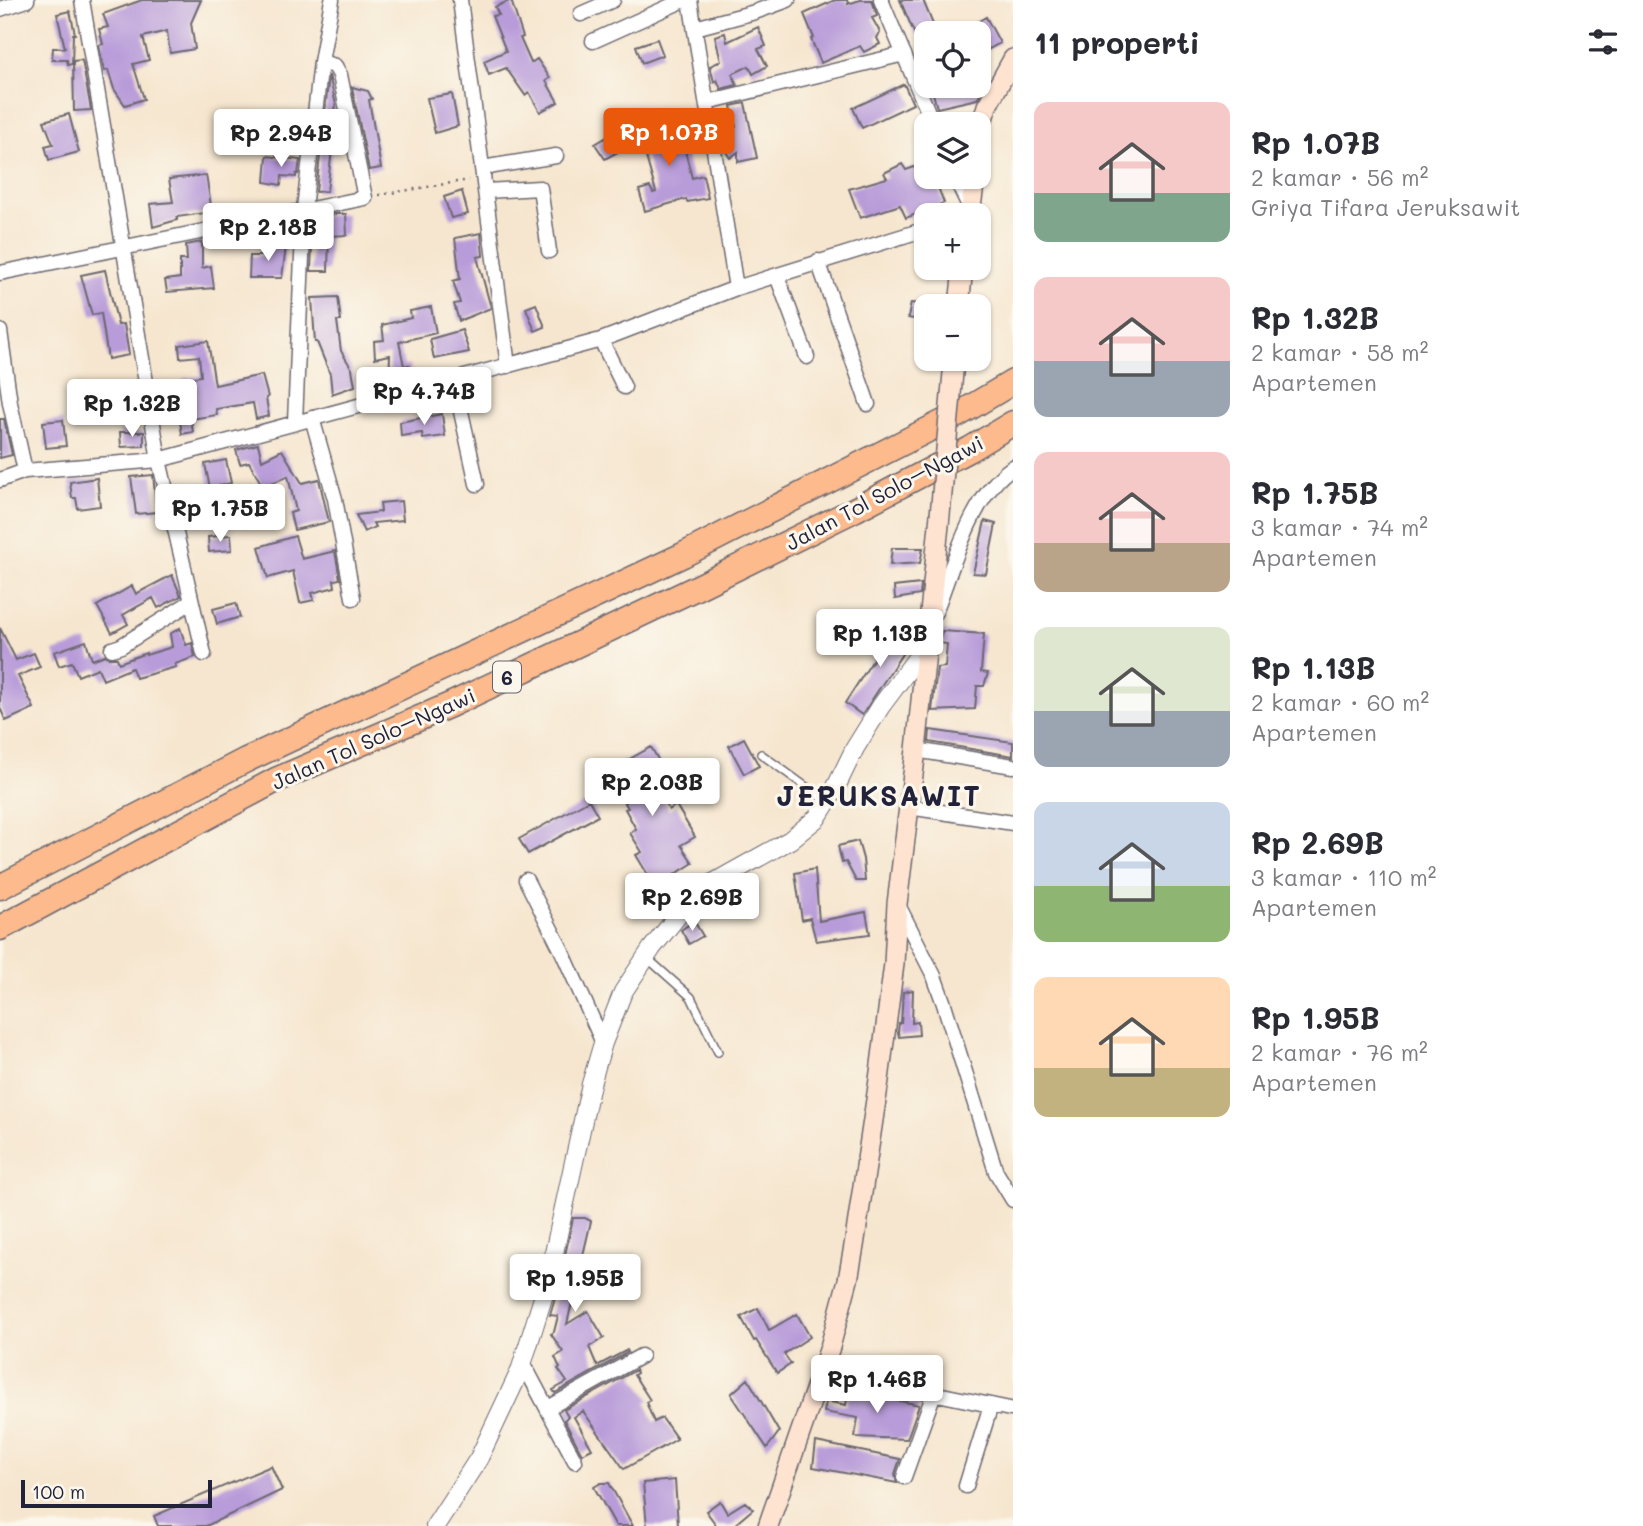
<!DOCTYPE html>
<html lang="id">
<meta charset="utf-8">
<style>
body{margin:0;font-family:Mali,sans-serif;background:#f7f7f7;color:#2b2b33;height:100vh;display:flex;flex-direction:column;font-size:26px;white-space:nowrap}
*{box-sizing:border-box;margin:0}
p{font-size:23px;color:#7c7c81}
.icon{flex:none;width:38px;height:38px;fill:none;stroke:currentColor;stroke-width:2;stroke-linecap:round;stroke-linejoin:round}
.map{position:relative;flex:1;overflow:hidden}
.sheet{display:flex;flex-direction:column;background:#fff;width:630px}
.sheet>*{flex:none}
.buttons{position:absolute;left:914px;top:21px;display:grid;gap:14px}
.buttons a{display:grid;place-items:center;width:77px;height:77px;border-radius:14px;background:#fff;box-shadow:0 2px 5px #0004;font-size:35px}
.scale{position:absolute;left:21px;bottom:18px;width:191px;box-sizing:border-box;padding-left:7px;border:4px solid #22223b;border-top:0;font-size:19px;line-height:24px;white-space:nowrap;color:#22223b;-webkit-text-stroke:5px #fbf7ec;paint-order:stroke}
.price{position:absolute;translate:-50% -60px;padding:0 16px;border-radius:7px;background:#fff;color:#222;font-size:23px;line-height:46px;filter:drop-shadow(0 2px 4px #0008)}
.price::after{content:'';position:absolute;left:50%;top:42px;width:21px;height:16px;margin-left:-10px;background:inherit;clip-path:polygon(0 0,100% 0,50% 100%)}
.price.active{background:#ea580c;color:#fff}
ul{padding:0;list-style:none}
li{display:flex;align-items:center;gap:21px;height:175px;padding:0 21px}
li span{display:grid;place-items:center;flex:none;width:196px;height:140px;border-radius:14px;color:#555}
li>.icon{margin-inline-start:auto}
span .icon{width:84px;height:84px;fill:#fffc;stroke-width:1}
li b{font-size:30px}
h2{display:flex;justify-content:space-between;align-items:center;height:84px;padding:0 21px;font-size:30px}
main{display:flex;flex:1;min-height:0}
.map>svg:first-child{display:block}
</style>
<main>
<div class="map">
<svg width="1013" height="1526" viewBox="0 0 1013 1526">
<rect width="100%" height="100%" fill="#fbf7ec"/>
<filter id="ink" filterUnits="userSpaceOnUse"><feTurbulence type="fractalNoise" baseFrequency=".0143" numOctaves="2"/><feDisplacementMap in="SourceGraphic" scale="14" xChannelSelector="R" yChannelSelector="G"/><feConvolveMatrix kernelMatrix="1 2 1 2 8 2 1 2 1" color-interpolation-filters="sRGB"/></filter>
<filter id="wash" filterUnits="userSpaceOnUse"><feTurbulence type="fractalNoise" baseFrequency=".00686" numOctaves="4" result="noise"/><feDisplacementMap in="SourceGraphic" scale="28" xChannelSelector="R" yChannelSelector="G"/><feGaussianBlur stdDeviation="1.57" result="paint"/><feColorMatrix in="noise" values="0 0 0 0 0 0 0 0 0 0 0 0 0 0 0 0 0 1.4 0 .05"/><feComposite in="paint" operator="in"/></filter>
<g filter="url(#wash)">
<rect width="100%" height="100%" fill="#f6e6cf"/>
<g id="blocks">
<path fill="#b89bd9" d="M 142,0 L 201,0 L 191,23 L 195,49 L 170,53 L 167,31 L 143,37 L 149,60 L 133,64 L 144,99 L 125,105 L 114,89 L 108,70 L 104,71 L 99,45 L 103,44 L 99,29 L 108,27 L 103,14 Z
M 511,0 L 523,37 L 520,38 L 531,63 L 537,59 L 550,78 L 546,81 L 558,102 L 540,112 L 529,92 L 525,95 L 506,68 L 489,75 L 484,61 L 506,51 L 492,16 L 499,15 L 495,7 Z
M 835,0 L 847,0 L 848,4 L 860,0 L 872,0 L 877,16 L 872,18 L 880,32 L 877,38 L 880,44 L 864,52 L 860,46 L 821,63 L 811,39 L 814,38 L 804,14 Z
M 900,0 L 923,0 L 934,27 L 915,35 Z
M 70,11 L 75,34 L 73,34 L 72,64 L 68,65 L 67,60 L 52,60 L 53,48 L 65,48 L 57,14 Z
M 986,17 L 1000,43 L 978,55 L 978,33 L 958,33 Z
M 758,27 L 766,46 L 758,49 L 767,66 L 753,74 L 749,66 L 732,74 L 737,85 L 721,89 L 717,80 L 714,82 L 710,66 L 721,61 L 715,36 L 725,33 L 727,42 Z
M 657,39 L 663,55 L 642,63 L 636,46 Z
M 82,60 L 91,110 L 74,111 L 73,61 Z
M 329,75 L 336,105 L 334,116 L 336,116 L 327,191 L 316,192 Z
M 904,84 L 913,104 L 862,128 L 853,108 Z
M 931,86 L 982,86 L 983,89 L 977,99 L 937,108 Z
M 352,87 L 368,91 L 372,99 L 369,100 L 381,168 L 369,170 Z
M 452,94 L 458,126 L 435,133 L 427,98 Z
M 745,103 L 757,158 L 738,162 L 738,152 L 730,158 L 723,147 L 721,136 L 736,127 L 731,106 Z
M 69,114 L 79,152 L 49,160 L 45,146 L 53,144 L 44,121 Z
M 672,122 L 674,130 L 679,127 L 692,178 L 703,175 L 708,198 L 687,202 L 686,199 L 645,211 L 639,190 L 650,187 L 653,193 L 656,192 L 638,129 Z
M 617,131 L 627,147 L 605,159 L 595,144 Z
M 267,156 L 300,160 L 298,174 L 296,174 L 296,177 L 282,176 L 281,185 L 265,182 Z
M 926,163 L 926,177 L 934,177 L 944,203 L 906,218 L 900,205 L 860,218 L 849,189 L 887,178 L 884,173 L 902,164 L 906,170 Z
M 206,175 L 212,212 L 177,217 L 177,220 L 153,227 L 150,204 L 173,202 L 169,179 Z
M 462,191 L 468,214 L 451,218 L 444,197 Z
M 336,214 L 346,214 L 347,235 L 329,236 L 328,271 L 311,271 L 313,218 Z
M 481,233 L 483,256 L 477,257 L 491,308 L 459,321 L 454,304 L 460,303 L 453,281 L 460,279 L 455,238 Z
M 202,242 L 202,268 L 211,266 L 214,288 L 167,292 L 165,280 L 180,278 L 180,260 L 187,260 L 186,245 Z
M 262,246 L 286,246 L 282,278 L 249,278 L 250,256 L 263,256 Z
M 105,270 L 118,325 L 124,324 L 129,355 L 108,359 L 101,313 L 92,315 L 81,275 Z
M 338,297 L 341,321 L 337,321 L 341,351 L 352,369 L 355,386 L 332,394 L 330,374 L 317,342 L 315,342 L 312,298 Z
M 911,303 L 926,305 L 926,321 L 908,318 Z
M 536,304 L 545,327 L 535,331 L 526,308 Z
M 431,307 L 436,333 L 399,342 L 404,366 L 409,365 L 412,375 L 389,382 L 390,355 L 375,358 L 374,341 L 384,340 L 382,325 L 411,318 L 410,311 Z
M 462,330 L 469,352 L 434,359 L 430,339 Z
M 208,341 L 215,385 L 262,375 L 268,397 L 266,398 L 269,416 L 256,419 L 253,403 L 216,409 L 217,415 L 191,419 L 193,432 L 182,434 L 177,403 L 186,402 L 183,379 L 201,376 L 199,356 L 180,358 L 179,345 Z
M 442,414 L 445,436 L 423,439 L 422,433 L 401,436 L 400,422 Z
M 0,419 L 4,419 L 12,455 L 0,458 Z
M 63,420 L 66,446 L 46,448 L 43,422 Z
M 120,432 L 144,432 L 144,446 L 121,447 Z
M 258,444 L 262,460 L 282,450 L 302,483 L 319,479 L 329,522 L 294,530 L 290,513 L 296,511 L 288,476 L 263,487 L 249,462 L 240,464 L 236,450 Z
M 226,460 L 231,483 L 210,488 L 205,464 Z
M 153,475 L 157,512 L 136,514 L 131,477 Z
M 97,478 L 100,506 L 78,509 L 76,498 L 72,498 L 70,482 Z
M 401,501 L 403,520 L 373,523 L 375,527 L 364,532 L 356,515 L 381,512 L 380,503 Z
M 985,521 L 996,524 L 986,574 L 973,573 Z
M 231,535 L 232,550 L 209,552 L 208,537 Z
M 295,536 L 302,559 L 335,551 L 340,579 L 334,580 L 335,587 L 312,593 L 314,600 L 300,603 L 293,571 L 268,578 L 259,547 Z
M 892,548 L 923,548 L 920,563 L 890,565 Z
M 172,575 L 181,596 L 158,608 L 153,598 L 123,615 L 128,624 L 112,633 L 97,606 L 132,586 L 136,594 Z
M 921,584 L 920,595 L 895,599 L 894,587 Z
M 236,603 L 240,617 L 217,624 L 213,609 Z
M 897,623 L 915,634 L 862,715 L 845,703 Z
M 0,628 L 16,660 L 34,653 L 40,667 L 18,676 L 34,708 L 6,721 L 0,708 Z
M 180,628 L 186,645 L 192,643 L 195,657 L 175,664 L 176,667 L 136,678 L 132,668 L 103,680 L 98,668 L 78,676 L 72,662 L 59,666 L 54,652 L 86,641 L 92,660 L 105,655 L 109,658 L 117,658 L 119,663 L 146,653 L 146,655 L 172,647 L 170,634 Z
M 942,631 L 984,634 L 981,672 L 988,673 L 984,686 L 977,686 L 975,709 L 932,711 L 937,668 L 945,667 L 947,644 L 939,643 Z
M 930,730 L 1013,742 L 1013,756 L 929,742 Z
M 744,738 L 759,766 L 744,774 L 729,746 Z
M 651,747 L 659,761 L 649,766 L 659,782 L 654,784 L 669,810 L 676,805 L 695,837 L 681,845 L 693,863 L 655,887 L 636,855 L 642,852 L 630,833 L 636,829 L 625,809 L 628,808 L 615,786 L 611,788 L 603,774 Z
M 589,800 L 598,816 L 528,854 L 519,839 Z
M 858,841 L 863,859 L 865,881 L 856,881 L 846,862 L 842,863 L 838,846 Z
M 815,869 L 819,921 L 866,912 L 870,934 L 816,941 L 810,918 L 802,920 L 795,873 Z
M 694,921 L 703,936 L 689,944 L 681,930 Z
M 913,990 L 912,1023 L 918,1022 L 919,1035 L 899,1037 L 898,1032 L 899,1023 L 901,1023 L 903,992 Z
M 573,1218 L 585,1218 L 591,1221 L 567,1324 L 588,1311 L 604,1338 L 589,1347 L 597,1366 L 627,1350 L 628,1352 L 555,1393 L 553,1390 L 567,1382 L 558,1369 L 560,1368 L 555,1357 L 563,1352 L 551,1334 L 554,1332 L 558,1316 L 550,1315 L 558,1288 Z
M 758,1308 L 769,1330 L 797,1314 L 810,1337 L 784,1354 L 791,1364 L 777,1373 L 756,1340 L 754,1341 L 741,1317 Z
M 636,1370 L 637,1373 L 634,1375 L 650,1400 L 646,1402 L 654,1422 L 662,1418 L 677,1439 L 624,1469 L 583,1411 L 574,1417 L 592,1449 L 582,1454 L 564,1420 L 568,1417 L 564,1410 Z
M 748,1379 L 779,1432 L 767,1448 L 731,1394 Z
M 849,1390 L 919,1405 L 907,1439 L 855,1437 L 858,1418 L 824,1412 L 826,1401 L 846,1405 Z
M 816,1442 L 900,1459 L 895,1474 L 897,1483 L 813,1467 Z
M 271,1466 L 282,1490 L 206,1526 L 158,1526 L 154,1516 Z
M 675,1480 L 678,1526 L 647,1526 L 643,1483 Z
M 601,1483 L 609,1483 L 633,1526 L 616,1526 L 594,1487 Z
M 720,1501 L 727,1513 L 745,1502 L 753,1509 L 733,1526 L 717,1526 L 706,1511 Z"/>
</g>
</g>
<g filter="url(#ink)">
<use href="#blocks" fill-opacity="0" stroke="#6c676f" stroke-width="2"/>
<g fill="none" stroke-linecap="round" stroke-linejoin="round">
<defs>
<path id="service" d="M 761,754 L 827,802
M 646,957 L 691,997 L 718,1052"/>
<path id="minor" d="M 82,0 L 159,460 L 204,654
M 460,0 L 508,366
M 690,0 L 736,288
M 881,0 L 933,124
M 0,9 L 27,0
M 581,14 L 613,0
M 695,28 L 755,12 L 788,0
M 593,41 L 684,0
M 707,102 L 904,54
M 482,168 L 556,156
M 955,177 L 971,210
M 485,191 L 540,188 L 549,251
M 818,261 L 868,404
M 0,273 L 365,198 L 340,75 L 335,66 L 321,62
M 777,276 L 807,357
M 0,331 L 10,403 L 25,471
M 601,340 L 624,387
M 454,380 L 477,484
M 312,418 L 335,499 L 353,598
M 295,422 L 304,209 L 321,62 L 332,0
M 0,480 L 25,471 L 159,460 L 601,340 L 736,288 L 926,229
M 935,612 C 953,567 971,495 1013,467
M 112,649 L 121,646 L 191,602
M 916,750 L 1013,766
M 909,807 L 1013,823
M 526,880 L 562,951 L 603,1043
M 898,905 L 934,976 L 944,1004 L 996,1172 L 1013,1200
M 523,1363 L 575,1461
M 821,1370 L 1010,1409
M 548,1408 L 641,1356
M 904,1477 L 934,1393
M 966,1486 L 991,1405"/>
<path id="tertiary" d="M 435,1526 L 479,1458 L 520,1371 L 547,1285 L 591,1084 L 603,1043 L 623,992 L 652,948 L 684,908 L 713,883 L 790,840 L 817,818 L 834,791 L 855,748 L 881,706 L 928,643"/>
<path id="secondary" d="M 978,135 L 987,106 L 1013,59
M 970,215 L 975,177
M 959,306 L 963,268
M 768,1526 L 830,1347 L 848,1280 L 854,1246 L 879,1080 L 894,964 L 897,904 L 916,750 L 940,515"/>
<path id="motorway" d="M 0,887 L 246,760 L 683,555 L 961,413 L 1013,382
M 0,928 L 276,780 L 450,705 L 698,587 L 854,510 L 970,449 L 1013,423"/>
</defs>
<use href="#service" stroke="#6c676f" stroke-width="10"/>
<use href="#minor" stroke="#6c676f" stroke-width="17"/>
<use href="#tertiary" stroke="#6c676f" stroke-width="20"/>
<use href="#secondary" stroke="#6c676f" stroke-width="22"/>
<use href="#motorway" stroke="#6c676f" stroke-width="27"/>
<path stroke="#6c676f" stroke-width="2.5" stroke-dasharray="2 5" stroke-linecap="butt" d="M 379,195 L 469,180"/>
<use href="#service" stroke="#fff" stroke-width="7"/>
<use href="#minor" stroke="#fff" stroke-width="14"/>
<use href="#tertiary" stroke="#fff" stroke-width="18"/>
<use href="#secondary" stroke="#fee3d1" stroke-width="19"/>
<use href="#motorway" stroke="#fcba8d" stroke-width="24"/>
<defs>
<path id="secondary-bridge" d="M 940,515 L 954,362"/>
</defs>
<use href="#secondary-bridge" stroke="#6c676f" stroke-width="22" stroke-linecap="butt"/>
<use href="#secondary-bridge" stroke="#fee3d1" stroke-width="19"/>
</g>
</g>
<g text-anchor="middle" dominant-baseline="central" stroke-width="6" stroke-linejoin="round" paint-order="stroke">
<rect fill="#fbf7ec" stroke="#636270" stroke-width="2" x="493" y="661.5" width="28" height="31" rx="5"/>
<g font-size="19" font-weight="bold" fill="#22223b">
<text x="507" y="677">6</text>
</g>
<g font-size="21" fill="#22223b" stroke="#fbf7ec">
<text transform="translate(884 492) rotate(-28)">Jalan Tol Solo–Ngawi</text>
<text transform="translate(373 738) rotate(-24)">Jalan Tol Solo–Ngawi</text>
</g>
<g font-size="28" font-weight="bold" letter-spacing="2" fill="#22223b" stroke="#fbf7ec">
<text x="879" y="795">JERUKSAWIT</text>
</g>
</g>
</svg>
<div class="buttons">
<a><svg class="icon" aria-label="locate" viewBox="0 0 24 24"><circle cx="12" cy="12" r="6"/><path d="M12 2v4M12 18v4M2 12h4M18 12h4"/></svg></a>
<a><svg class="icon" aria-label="layers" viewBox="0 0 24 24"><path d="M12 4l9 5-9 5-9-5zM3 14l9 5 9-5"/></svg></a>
<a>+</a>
<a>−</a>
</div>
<div class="scale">100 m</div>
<b class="price active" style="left:669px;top:168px">Rp 1.07B</b>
<b class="price" style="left:281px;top:169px">Rp 2.94B</b>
<b class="price" style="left:268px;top:263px">Rp 2.18B</b>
<b class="price" style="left:424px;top:427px">Rp 4.74B</b>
<b class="price" style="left:132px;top:439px">Rp 1.32B</b>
<b class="price" style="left:220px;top:544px">Rp 1.75B</b>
<b class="price" style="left:880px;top:669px">Rp 1.13B</b>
<b class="price" style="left:652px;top:818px">Rp 2.03B</b>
<b class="price" style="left:692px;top:933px">Rp 2.69B</b>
<b class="price" style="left:575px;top:1314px">Rp 1.95B</b>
<b class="price" style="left:877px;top:1415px">Rp 1.46B</b>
</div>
<section class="sheet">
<h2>11 properti<svg class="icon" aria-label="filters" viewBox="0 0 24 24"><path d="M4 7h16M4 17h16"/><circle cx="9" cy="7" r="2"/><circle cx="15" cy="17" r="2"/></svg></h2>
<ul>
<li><span style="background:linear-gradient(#f6c9c9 65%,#7fa58c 0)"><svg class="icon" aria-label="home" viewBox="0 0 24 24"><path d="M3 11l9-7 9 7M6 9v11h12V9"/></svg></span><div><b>Rp 1.07B</b><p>2 kamar · 56 m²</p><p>Griya Tifara Jeruksawit</p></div></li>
<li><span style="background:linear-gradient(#f6c9c9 60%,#9aa5b1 0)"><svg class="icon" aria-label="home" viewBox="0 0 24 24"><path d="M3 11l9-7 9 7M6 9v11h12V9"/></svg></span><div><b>Rp 1.32B</b><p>2 kamar · 58 m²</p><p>Apartemen</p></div></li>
<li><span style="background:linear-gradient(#f6c9c9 65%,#b9a48a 0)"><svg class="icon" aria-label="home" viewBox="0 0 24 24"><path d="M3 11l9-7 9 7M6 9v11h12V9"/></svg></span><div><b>Rp 1.75B</b><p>3 kamar · 74 m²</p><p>Apartemen</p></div></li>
<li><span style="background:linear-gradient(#dfe7d0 60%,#9aa5b1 0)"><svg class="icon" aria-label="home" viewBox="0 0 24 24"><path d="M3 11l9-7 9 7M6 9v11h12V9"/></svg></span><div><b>Rp 1.13B</b><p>2 kamar · 60 m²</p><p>Apartemen</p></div></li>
<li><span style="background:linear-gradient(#c9d6e8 60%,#8fb573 0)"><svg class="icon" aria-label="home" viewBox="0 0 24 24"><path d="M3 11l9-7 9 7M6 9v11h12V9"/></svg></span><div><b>Rp 2.69B</b><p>3 kamar · 110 m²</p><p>Apartemen</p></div></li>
<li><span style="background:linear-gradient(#ffd9b3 65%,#c2b280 0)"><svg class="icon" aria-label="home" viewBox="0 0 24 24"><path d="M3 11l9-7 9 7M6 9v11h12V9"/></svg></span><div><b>Rp 1.95B</b><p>2 kamar · 76 m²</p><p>Apartemen</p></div></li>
</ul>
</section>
</main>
